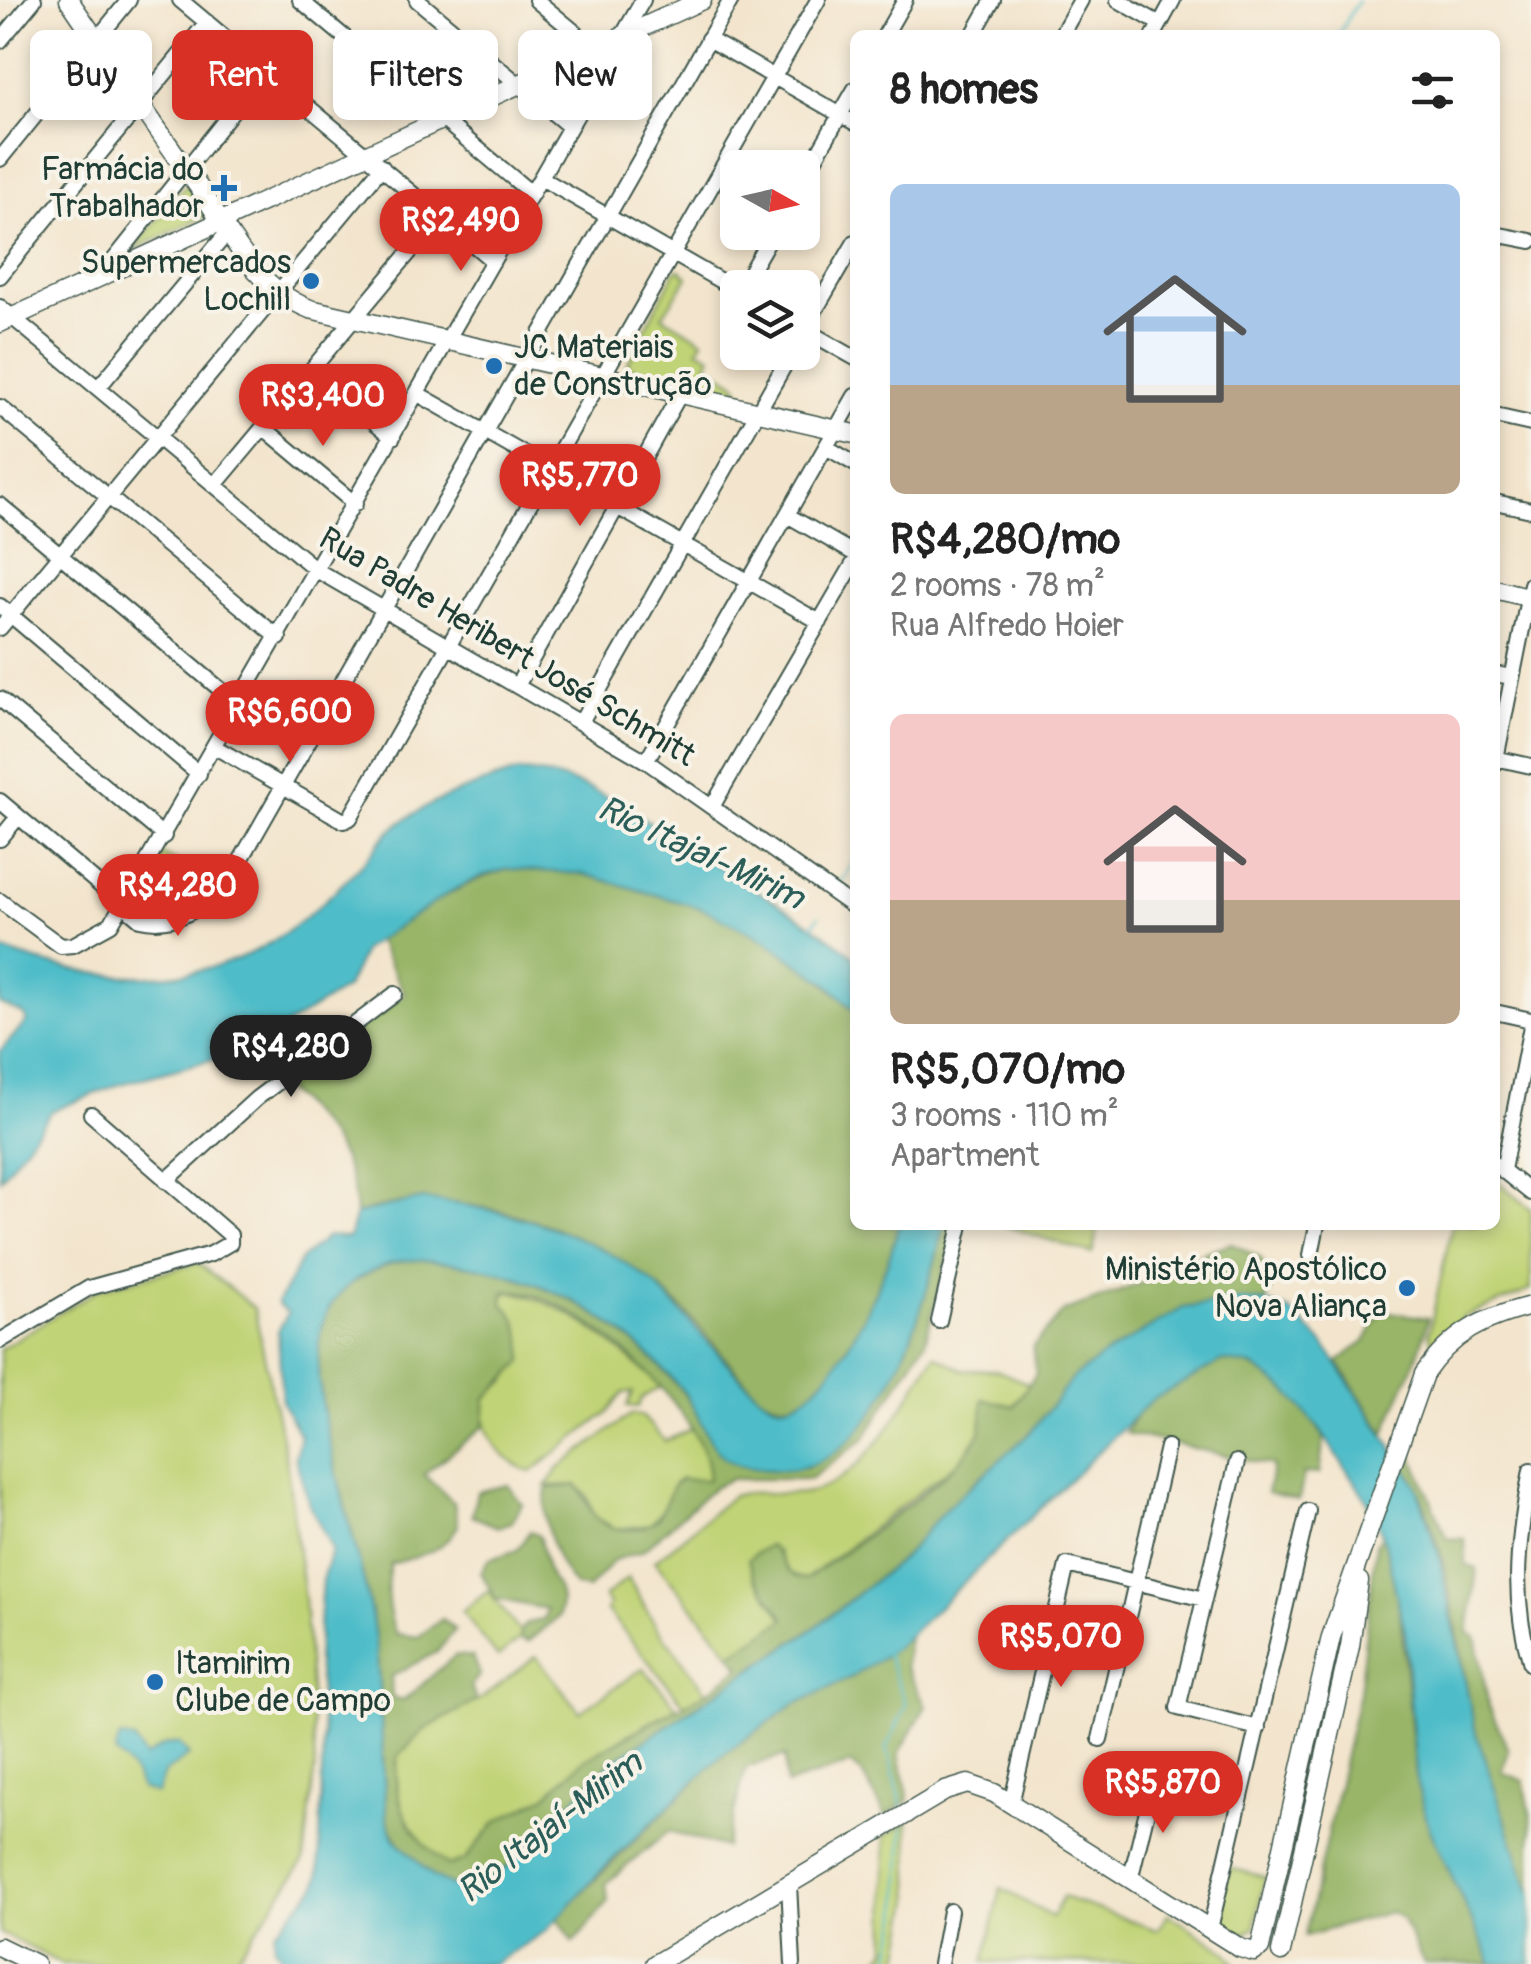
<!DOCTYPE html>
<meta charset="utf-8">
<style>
body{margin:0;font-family:Pangolin,sans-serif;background:#f2f2f2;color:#222;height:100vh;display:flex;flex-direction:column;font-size:38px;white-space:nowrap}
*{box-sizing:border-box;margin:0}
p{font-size:32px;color:#767676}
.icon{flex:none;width:55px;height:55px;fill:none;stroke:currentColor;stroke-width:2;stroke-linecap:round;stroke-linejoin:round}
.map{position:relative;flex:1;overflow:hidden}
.sheet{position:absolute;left:850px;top:30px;width:650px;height:1200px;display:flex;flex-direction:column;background:#fff;border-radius:15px;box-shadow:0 5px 15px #0003}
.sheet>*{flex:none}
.banner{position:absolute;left:30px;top:30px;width:670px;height:90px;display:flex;gap:20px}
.needle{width:65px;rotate:98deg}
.fabs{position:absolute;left:720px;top:150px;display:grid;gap:20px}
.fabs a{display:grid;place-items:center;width:100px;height:100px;border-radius:15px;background:#fff;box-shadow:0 5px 15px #0003;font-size:50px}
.price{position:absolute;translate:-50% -85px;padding:0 22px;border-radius:35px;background:#d93025;color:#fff;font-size:32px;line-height:65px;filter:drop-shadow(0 2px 5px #0008)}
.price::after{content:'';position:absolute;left:50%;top:60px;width:30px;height:22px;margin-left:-15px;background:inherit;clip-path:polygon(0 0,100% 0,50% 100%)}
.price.selected{background:#222;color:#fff}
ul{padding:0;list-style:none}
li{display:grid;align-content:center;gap:20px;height:530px;padding:0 40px}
li span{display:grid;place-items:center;height:310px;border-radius:15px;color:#555}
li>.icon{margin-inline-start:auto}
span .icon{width:180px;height:180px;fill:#fffc;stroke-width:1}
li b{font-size:42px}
h2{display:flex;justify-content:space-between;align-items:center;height:120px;padding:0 40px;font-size:42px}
.pill{padding:0 35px;border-radius:15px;background:#fff;box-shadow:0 5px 15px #0003;font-size:35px;line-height:90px}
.pill.selected{background:#d93025;color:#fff}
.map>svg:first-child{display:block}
</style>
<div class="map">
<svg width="1531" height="1964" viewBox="0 0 1531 1964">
<rect width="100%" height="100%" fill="#f7f3e8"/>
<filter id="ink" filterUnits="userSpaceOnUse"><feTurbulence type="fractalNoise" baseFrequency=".01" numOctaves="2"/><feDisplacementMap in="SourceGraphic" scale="20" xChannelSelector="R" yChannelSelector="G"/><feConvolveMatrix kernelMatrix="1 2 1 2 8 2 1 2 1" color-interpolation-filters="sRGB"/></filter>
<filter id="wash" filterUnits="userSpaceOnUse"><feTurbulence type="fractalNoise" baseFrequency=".0048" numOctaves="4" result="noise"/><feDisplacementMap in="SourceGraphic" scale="40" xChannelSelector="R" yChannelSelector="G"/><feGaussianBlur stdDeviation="2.25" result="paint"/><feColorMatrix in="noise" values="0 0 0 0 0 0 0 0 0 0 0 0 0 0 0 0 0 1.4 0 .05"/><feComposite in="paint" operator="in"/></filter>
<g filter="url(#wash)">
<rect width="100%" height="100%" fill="#f3e5cd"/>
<path fill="#c0d376" stroke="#708855" stroke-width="2.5" d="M 600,59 L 569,113 L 537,89 L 537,87 Z
M 187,185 L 206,216 L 132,250 L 185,186 Z
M 680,269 L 688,277 L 662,316 L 703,340 L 698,349 L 711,356 L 707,364 L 736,383 L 745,397 L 626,366 L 675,271 Z
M 161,853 L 216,884 L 218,884 C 197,907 172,918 140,911 L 133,903 Z
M 1495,1179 L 1531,1209 L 1531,1290 L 1465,1316 L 1432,1344 L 1429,1333 L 1452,1225 L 1495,1225 Z
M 1003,1225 L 1099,1225 L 1092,1254 Z
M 198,1263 L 254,1308 L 286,1459 L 304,1598 L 315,1765 L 304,1861 L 232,1964 L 62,1964 L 0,1933 L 0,1349 L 99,1289 Z
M 509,1291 C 571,1304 614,1345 661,1386 L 642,1398 L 638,1407 L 627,1406 L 633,1392 L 623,1393 L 607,1413 L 531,1472 C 500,1460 478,1433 486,1398 L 508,1379 L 502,1297 Z
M 935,1355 L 963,1370 L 996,1370 L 1029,1384 L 1013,1406 L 980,1432 L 961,1460 L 806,1579 C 788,1578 784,1566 777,1551 L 754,1576 L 785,1620 L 731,1654 L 655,1561 L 732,1496 C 757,1488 784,1498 810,1492 C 867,1479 906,1400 935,1355 Z
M 632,1414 L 642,1416 L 665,1441 L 694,1428 L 712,1463 L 709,1480 L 674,1484 L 666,1506 L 650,1525 L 616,1529 L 594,1516 L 587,1496 L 577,1485 L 546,1486 L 558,1469 Z
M 628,1578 L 656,1626 L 707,1692 L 684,1704 L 606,1610 L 610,1605 L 604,1597 Z
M 488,1591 L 523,1636 L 498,1657 L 462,1612 Z
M 536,1656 L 580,1712 L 643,1668 L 677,1707 L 584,1760 L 546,1796 L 496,1822 L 465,1860 L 449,1866 C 411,1837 391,1805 398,1756 L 425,1729 L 482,1698 Z
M 908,1822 L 911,1900 L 899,1964 L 875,1964 L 887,1949 L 885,1836 Z
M 1229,1868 L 1265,1877 L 1255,1927 L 1243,1934 L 1217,1921 Z
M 1001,1888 L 1052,1917 L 1063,1897 L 1157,1930 L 1168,1914 L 1226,1951 L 1236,1964 L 984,1962 Z"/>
<path fill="#98b567" stroke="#5c794e" stroke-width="2.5" d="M 509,869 C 634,867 768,922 855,1011 L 855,1225 L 898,1225 C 891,1267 838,1385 798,1401 C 785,1407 774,1403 761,1397 C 732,1369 709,1335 679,1306 C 603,1231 459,1178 356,1214 C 353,1156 325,1126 283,1088 L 405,994 L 377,940 C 419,912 460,882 509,869 Z
M 944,1225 L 956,1225 L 925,1342 L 864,1439 L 810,1479 L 731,1479 L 715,1486 L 642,1551 L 614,1560 L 588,1589 L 575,1586 C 556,1565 538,1515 548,1488 L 577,1485 C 586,1495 588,1511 598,1519 C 614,1534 642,1532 658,1519 L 674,1484 L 681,1479 L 708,1480 C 715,1417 566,1281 504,1292 L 503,1304 C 520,1319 524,1339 523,1362 L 486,1398 L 484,1426 L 424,1474 L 454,1503 L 458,1526 C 443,1552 419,1556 391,1564 C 384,1584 388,1615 396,1634 L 418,1637 L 442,1619 L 455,1630 L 437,1652 L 391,1676 L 392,1698 L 403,1701 L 456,1655 L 473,1657 L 480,1674 L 471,1686 L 476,1701 L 425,1729 L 398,1756 C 391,1805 411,1837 449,1866 L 465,1860 L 496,1822 L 546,1796 L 584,1760 L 707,1692 L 741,1667 L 731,1654 L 785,1619 L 754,1576 L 748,1559 L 768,1545 C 785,1556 783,1578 806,1579 C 844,1551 968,1470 980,1431 C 983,1422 982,1409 983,1399 L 1014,1406 L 1036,1374 L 1033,1347 L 1063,1312 L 1177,1270 L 1206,1252 L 1231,1243 L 1260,1258 L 1273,1284 L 1265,1302 L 1235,1300 L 1183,1308 L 1101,1357 L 1059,1396 L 1029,1434 L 946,1508 L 903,1558 L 818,1625 L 608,1765 L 510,1865 L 489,1879 L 456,1888 C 424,1877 398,1850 387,1818 C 381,1755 382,1692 374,1630 C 363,1549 304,1399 322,1326 C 332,1288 365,1272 399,1261 C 416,1256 441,1261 459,1264 C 549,1277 623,1321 682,1391 C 699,1410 707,1446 728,1460 C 741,1468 757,1468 772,1470 C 878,1479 925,1306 944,1225 Z
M 1382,1311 L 1428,1318 C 1421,1358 1398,1396 1385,1434 L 1338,1362 L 1366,1340 Z
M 1232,1360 C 1271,1368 1303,1404 1324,1437 L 1319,1474 L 1304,1473 L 1299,1500 L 1267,1493 L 1273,1466 L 1125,1433 C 1143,1399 1193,1363 1232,1360 Z
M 1409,1448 L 1447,1538 L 1465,1539 L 1465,1565 L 1477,1569 L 1468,1632 L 1476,1637 L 1489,1707 L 1509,1750 L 1502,1772 L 1524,1781 L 1531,1817 L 1531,1894 C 1509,1842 1487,1783 1475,1728 C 1455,1642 1451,1538 1403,1463 Z
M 508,1485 L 522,1504 L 512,1522 L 498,1527 L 472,1516 L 477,1492 Z
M 530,1531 L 539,1536 C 542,1547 544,1558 547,1569 C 555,1591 565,1587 559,1616 L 527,1642 L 520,1639 L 520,1630 L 527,1623 L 544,1620 L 547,1609 L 495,1599 L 481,1572 L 488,1560 L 517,1550 Z
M 1383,1535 L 1398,1591 L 1417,1784 L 1429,1827 L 1492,1964 L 1424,1964 L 1401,1918 L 1390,1912 L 1305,1936 L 1359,1692 L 1376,1545 Z
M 909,1636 L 905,1666 L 926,1706 L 899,1754 L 909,1800 L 886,1816 L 861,1772 L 851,1764 L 786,1785 L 785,1756 L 746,1767 L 725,1848 L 669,1831 L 606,1883 L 608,1901 L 574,1943 L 557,1917 L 721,1756 L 793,1705 L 852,1677 Z"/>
<path fill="#50bdc9" stroke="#387d7e" stroke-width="2.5" d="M 518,772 C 586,774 638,815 692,850 C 747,886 804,916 855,957 L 855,1011 L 829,985 L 765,940 L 701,908 L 583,874 L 509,869 L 482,876 L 452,891 L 364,949 L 346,988 L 268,1037 L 237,1053 L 117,1085 L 52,1111 L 0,1179 L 0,1051 L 27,1021 L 23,1014 L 0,1004 L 0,949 C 92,983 200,993 285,933 C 312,914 341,886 364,862 C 373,853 379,841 388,833 C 421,802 476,785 518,772 Z
M 422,1199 C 501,1208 585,1229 648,1279 C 680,1303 749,1400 778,1405 C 830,1412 891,1267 898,1225 L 944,1225 C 925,1306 880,1479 772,1470 C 757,1469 741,1468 728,1460 C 707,1447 699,1411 683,1391 C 624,1322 550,1277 459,1264 C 437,1261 413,1257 392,1263 C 361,1273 331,1292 322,1326 C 304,1402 362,1547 374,1630 C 382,1692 381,1755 387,1818 L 394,1838 L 435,1878 L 457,1888 L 489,1879 L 510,1865 L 608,1765 L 816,1627 L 903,1558 L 946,1508 L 1029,1434 L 1074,1377 L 1101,1357 L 1183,1308 L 1236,1300 L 1265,1302 L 1290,1311 L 1324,1344 L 1416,1484 L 1438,1552 L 1476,1733 L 1531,1895 L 1531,1964 L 1492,1964 L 1429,1827 L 1417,1784 L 1405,1633 L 1383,1535 L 1366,1499 L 1318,1427 L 1286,1390 L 1253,1366 L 1222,1361 L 1152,1400 L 896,1648 L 852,1677 L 793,1705 L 721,1756 L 602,1870 L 546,1931 L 493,1964 L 287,1964 L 274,1946 L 275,1932 L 316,1886 L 319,1877 L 323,1735 L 317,1658 L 322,1580 L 332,1549 L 309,1504 L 295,1457 L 300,1436 L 282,1402 L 278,1331 L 288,1313 L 277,1304 L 302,1258 L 328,1236 L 349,1238 L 356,1214 Z
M 120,1737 L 134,1740 L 145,1757 C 158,1750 163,1742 180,1744 L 189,1756 L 164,1773 L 157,1794 L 141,1789 L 132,1771 L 115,1753 Z"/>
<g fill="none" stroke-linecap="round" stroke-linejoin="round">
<path stroke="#50bdc9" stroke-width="2.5" d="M 1338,35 L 1358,0
M 840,885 L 855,860
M 812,927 L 819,916
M 886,1653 L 906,1705 L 887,1748 L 902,1806
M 1273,1935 L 1339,1649
M 889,1964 L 899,1916 L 903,1828"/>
</g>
</g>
<g filter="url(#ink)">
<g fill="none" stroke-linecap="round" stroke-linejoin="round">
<defs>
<path id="minor" d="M 180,0 L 493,261
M 300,0 L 532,194
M 417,0 L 570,127
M 536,0 L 595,49
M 1118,0 L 1160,24
M 885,35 L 905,0
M 973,35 L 993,0
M 1061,35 L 1081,0
M 1154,35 L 1173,0
M 708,39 L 855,123
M 0,41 L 34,0
M 0,159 L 129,0
M 541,178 L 738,291
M 802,181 L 855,89
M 1495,234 L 1531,241
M 102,275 L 265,70
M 0,276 L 207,22
M 741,288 L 773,232
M 0,307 L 318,571 L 646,761 L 855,908
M 802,328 L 855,358
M 802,333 L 855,242
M 311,370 L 393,437
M 98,388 L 227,233
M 418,394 L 820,622
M 0,407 L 279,638
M 1495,416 L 1531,424
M 263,427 L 355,504
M 826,447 L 855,464
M 215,485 L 440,216
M 1495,502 L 1531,510
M 0,505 L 239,705
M 787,515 L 855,554
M 0,606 L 199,774
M 0,628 L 382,167
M 1495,674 L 1512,677
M 517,686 L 681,392
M 0,699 L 164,836
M 581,722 L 792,352
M 215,747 L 344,821 L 350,818 L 818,0
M 1495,758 L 1531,766
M 646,761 L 855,396
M 1495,764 L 1531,584
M 0,801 L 140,919 C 173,927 203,908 226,886 L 731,0
M 712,807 L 855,561
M 0,839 L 18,817
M 0,901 L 61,946 L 73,945 L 111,924 L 643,0
M 1495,1012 L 1531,1020
M 1496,1165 L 1531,1193
M 1503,1170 L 1531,1026
M 166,1181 L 257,1098 L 395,994
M 1311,1255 L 1317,1225
M 939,1321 L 961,1225
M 0,1341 L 89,1288 L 211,1254 L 230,1243 L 230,1235 L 91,1114
M 1237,1462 L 1178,1708 L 1258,1728
M 1531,1470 C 1518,1539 1510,1596 1531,1664
M 1100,1739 L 1167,1447
M 1011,1804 L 1067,1565 L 1204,1599
M 1130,1880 L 1154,1782
M 789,1884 L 793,1964
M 1210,1929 L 1308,1511
M 940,1964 L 950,1911"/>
<path id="major" d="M 69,0 C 110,60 150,120 193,179 C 227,226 251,286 310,309 L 855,434
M 0,323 L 702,0
M 1495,589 L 1531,598
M 0,1947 L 35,1964
M 1260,1948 L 1331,1637 L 1424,1374 C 1452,1333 1483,1318 1531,1306
M 1281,1952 L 1350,1646 L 1359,1581
M 655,1964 L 945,1791 L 968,1784 L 994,1793 L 1240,1948 L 1254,1952"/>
</defs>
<use href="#minor" stroke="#3f564b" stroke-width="18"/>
<use href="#major" stroke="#3f564b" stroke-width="21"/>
<use href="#minor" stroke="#fff" stroke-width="14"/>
<use href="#major" stroke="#fff" stroke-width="18"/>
</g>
</g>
<g fill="#1f6fb2" stroke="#f7f3e8" stroke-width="4">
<path d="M219 173h10v10h10v10h-10v10h-10v-10h-10v-10h10z"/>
<circle cx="311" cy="281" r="10"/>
<circle cx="494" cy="366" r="10"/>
<circle cx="1407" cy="1288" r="10"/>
<circle cx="155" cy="1682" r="10"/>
</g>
<g text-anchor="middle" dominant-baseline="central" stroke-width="8" stroke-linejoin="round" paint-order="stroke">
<g font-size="32" fill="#1f3d34" stroke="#f7f3e8" text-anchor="end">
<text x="204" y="170">Farmácia do<tspan x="204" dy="37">Trabalhador</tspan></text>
<text x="291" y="263">Supermercados<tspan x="291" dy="37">Lochill</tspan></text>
<text x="514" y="348" text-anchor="start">JC Materiais<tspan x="514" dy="37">de Construção</tspan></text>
<text x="1387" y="1270">Ministério Apostólico<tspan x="1387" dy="37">Nova Aliança</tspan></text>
<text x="175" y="1664" text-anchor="start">Itamirim<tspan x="175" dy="37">Clube de Campo</tspan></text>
</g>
<g font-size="32" fill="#1f3d34" stroke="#f7f3e8">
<text transform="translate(507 647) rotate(31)">Rua Padre Heribert José Schmitt</text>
</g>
<g font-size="35" font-style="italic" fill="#2b5d59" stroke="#f7f3e8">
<text transform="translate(701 853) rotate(25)">Rio Itajaí-Mirim</text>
<text transform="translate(550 1827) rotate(-38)">Rio Itajaí-Mirim</text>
</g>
</g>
</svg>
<div class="fabs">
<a><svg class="needle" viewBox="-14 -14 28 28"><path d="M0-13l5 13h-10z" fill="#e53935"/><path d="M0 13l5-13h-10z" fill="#767676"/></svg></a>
<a><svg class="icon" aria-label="layers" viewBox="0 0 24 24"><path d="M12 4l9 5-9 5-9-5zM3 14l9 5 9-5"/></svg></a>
</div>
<b class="price" style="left:461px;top:274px">R$2,490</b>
<b class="price" style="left:323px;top:449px">R$3,400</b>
<b class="price" style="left:580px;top:529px">R$5,770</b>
<b class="price" style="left:290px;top:765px">R$6,600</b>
<b class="price" style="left:178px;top:939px">R$4,280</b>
<b class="price selected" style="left:291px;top:1100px">R$4,280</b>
<b class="price" style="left:1061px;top:1690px">R$5,070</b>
<b class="price" style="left:1163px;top:1836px">R$5,870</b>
<div class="banner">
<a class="pill">Buy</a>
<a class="pill selected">Rent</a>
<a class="pill">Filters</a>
<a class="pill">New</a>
</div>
<section class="sheet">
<h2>8 homes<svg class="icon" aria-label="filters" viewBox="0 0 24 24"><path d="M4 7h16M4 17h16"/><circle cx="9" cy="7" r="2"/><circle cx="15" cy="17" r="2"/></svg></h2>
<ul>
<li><span style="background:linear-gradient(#a9c7e8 65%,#b9a48a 0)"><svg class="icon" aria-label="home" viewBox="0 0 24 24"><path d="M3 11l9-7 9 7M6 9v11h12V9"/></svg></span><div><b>R$4,280/mo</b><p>2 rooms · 78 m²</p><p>Rua Alfredo Hoier</p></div></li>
<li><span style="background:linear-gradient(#f6c9c9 60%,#b9a48a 0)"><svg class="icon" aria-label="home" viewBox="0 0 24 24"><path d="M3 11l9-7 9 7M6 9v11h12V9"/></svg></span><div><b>R$5,070/mo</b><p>3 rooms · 110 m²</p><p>Apartment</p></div></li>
</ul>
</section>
</div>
